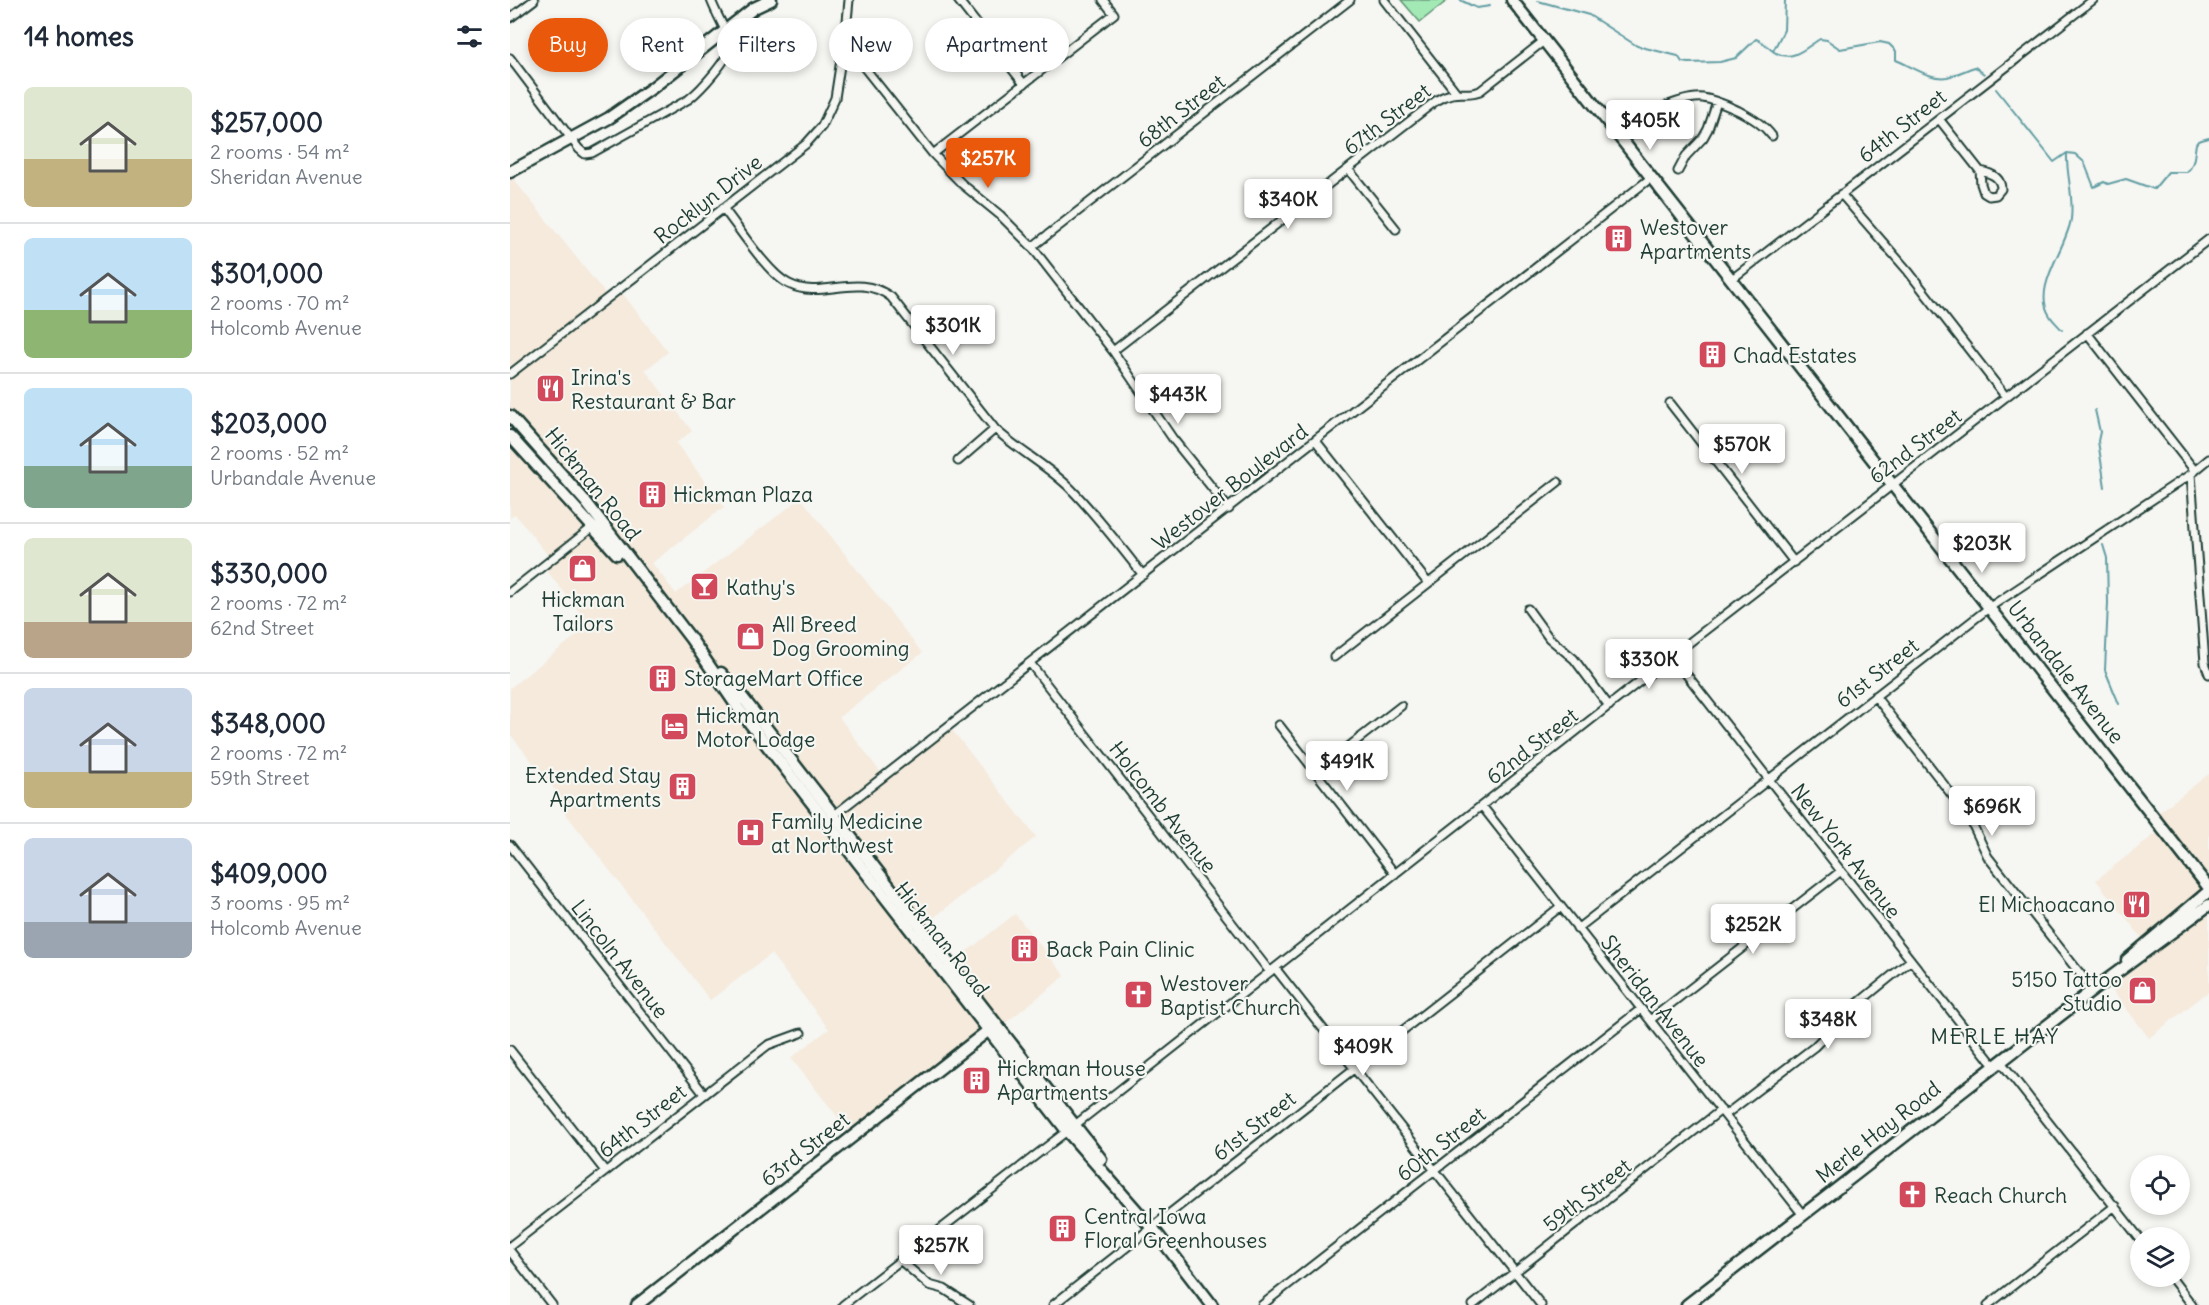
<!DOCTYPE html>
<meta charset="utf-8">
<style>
body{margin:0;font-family:Delius,sans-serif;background:#f6f6f7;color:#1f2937;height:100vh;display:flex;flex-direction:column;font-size:22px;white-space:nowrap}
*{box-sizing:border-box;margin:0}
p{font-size:20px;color:#747a83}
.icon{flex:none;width:33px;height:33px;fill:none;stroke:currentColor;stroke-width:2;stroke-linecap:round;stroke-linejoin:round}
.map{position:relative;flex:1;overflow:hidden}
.side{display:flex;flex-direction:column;background:#fff;width:510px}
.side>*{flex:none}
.top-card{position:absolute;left:18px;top:18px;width:570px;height:54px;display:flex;gap:12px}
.fabs{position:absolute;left:1620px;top:1155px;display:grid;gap:12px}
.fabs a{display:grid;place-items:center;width:60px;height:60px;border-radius:50%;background:#fff;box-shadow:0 3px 9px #0003;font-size:30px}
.price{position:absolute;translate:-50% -51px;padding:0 14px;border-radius:6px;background:#fff;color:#222;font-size:20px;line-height:39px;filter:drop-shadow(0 2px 3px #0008)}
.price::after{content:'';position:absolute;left:50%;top:36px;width:18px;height:14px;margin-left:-9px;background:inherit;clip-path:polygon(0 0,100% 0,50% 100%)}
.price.active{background:#ea580c;color:#fff}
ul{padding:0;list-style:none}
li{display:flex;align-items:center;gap:18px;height:150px;padding:0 24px}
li+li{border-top:2px solid #e0e1e3}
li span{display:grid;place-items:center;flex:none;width:168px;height:120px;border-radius:9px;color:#555}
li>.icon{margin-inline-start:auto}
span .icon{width:72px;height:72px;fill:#fffc;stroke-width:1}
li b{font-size:26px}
h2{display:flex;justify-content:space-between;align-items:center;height:72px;padding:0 24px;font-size:26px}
.chip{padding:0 21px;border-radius:27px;background:#fff;box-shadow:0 3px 9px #0003;font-size:21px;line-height:54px}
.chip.active{background:#ea580c;color:#fff}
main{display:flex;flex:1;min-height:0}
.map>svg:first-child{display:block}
</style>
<main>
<section class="side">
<h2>14 homes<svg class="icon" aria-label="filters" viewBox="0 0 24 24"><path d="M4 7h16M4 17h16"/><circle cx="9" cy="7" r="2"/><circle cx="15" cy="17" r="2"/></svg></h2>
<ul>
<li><span style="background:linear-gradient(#dfe7d0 60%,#c2b280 0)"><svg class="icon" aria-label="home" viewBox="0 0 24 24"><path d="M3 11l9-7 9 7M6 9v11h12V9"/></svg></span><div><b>$257,000</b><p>2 rooms · 54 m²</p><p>Sheridan Avenue</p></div></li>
<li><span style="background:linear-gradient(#bfe0f5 60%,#8fb573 0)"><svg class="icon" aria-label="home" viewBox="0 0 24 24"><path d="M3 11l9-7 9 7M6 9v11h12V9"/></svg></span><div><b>$301,000</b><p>2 rooms · 70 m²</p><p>Holcomb Avenue</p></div></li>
<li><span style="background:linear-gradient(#bfe0f5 65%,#7fa58c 0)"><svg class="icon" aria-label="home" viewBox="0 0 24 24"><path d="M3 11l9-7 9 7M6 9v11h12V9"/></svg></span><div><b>$203,000</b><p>2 rooms · 52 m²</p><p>Urbandale Avenue</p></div></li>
<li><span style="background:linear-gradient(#dfe7d0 70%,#b9a48a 0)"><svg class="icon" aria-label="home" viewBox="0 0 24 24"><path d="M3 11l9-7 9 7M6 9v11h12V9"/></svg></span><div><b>$330,000</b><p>2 rooms · 72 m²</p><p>62nd Street</p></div></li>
<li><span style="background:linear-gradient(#c9d6e8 70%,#c2b280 0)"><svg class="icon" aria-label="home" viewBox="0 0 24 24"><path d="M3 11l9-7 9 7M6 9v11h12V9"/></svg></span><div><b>$348,000</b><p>2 rooms · 72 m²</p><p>59th Street</p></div></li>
<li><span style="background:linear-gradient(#c9d6e8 70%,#9aa5b1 0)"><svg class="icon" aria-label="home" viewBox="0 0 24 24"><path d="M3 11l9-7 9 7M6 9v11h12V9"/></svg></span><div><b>$409,000</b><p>3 rooms · 95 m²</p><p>Holcomb Avenue</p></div></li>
</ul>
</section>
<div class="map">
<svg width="1699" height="1305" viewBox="0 0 1699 1305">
<rect width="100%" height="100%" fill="#f6f6f2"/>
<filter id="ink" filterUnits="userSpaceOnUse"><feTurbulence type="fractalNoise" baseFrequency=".0167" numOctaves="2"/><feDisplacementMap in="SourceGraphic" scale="12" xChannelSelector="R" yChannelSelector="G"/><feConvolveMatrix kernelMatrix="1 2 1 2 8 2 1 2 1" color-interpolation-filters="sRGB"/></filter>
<g filter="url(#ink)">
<path fill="#f5eadb" d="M 0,175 L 98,297 L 109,289 L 158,352 L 135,370 L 182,431 L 166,443 L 214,507 L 142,563 L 166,594 L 291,498 L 412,653 L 329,717 L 374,777 L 439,726 L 526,837 L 417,923 L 446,960 L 505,914 L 555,976 L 489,1028 L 233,698 L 202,662 L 478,1030 L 343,1136 L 281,1058 L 319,1029 L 261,954 L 200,1000 L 50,806 L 54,801 L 0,734 L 0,688 L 80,625 L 33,566 L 41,559 L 5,514 L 0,518 L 0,436 L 108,554 L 130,575 L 0,416 Z
M 1699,774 L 1699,891 L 1636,943 L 1586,880 L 1652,829 L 1643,817 Z
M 1699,905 L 1699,991 L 1639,1038 L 1596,982 Z"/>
<path fill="#a2e9b5" stroke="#609374" stroke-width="1.5" d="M 891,0 L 938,0 L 910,22 Z"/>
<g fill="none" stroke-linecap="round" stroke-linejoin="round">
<path stroke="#629ea3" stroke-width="2" d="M 950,0 L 967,8 L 980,6
M 1028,1 L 1079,15 L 1127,46 L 1168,56 L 1172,62 L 1178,63 L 1210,62 L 1226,58 L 1246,39 C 1254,42 1259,49 1266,53 C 1284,62 1296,47 1310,39 L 1317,40 L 1330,49 L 1370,42 L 1379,44 L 1386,51 L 1386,60 C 1401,66 1420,80 1437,77 C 1446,75 1455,70 1465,67 L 1474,74
M 1263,51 L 1274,30 L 1275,0
M 1486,89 L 1544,162 L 1557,153 L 1565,154 L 1574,162 L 1584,187 L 1594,182 L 1598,184 L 1616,179 L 1644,189 L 1658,172 L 1677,172 C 1685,165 1684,154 1686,144 L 1688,141 L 1699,138
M 1552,330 C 1548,325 1543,321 1540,316 C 1521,288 1557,248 1561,219 C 1564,195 1556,175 1557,153
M 1585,410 L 1590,432 L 1588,441 L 1595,487
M 1593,545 L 1597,558 L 1598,603 L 1595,670 L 1609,704"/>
<defs>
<path id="street" d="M 448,0 L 514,84
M 874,0 L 946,92
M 0,18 L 24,0
M 334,42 L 423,154 L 452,184 L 490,215 L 522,247 L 603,351 L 663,439 L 719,509
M 0,58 L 69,149 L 75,154 L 82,153 L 179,99 C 189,91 223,56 220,43 C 216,29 206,14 201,0
M 1429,119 L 1470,171 L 1471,184 L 1474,193 L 1479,196 L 1486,195 L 1491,189 C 1491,177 1481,173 1470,171
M 1106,131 C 1124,119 1173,95 1193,98 C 1206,100 1218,106 1229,111 C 1242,118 1253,124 1262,136
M 423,154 L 604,14 L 593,0
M 838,169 L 886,229
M 1168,171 L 1176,156 L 1193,138 L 1198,129 L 1207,102
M 1331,194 L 1398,271 L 1496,397
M 213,208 C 229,228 258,274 279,284 C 313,301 345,271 381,297 L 485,429 C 509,451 538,466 561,489 C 587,516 610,546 633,575
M 522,247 L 840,0
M 1222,279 L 1583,0
M 1577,333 L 1685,471
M 603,351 L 927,100 C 947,88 955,97 970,91 L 1035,40
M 0,374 L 296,144 L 312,126 L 325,98 L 337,21 L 339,0
M 1160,403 L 1284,562
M 806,441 L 918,583
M 448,461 L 485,429
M 1681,474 L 1695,663 L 1699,674
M 0,592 L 84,526
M 1018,609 L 1039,638 L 1064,659 L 1099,706
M 1162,656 L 1485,1067
M 824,657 L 1048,482
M 520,663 L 760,972
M 1365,696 L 1459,817 L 1478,857 L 1583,990
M 769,725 L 885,874
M 806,772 L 891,706
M 972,806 L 1293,1215
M 323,816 L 1142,177
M 0,845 L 194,1094
M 1067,929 L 1480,607 L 1681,474 L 1699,459
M 765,968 L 1031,1305
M 1140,1020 L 1331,871
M 0,1050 L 95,1171
M 1491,1062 L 1630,1239
M 1215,1115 L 1304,1047 L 1347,1004 L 1401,960
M 565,1125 L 1162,656 L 1699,239
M 0,1246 L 258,1045 L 291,1033
M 0,1251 L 42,1305
M 390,1260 L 419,1285 L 434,1289 L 459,1305
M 1660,1276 L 1682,1305
M 333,1305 L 557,1131
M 543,1305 L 1050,907
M 752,1305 L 1131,1009
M 963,1305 L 1211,1110
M 1478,1305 L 1605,1206"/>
<path id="secondary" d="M 1002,0 L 1699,888
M 0,172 L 99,118 L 142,88 L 244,8 L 261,0"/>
<path id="primary" d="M 0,416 L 76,502 L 181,639 L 228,708 L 465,1013 L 557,1131 L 641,1227
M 0,436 L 107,554
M 211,673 L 233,698 L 591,1159
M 1617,960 L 1699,891
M 638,1222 L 702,1305
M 127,1305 L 484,1026
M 1177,1305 L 1583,990 L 1699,905"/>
</defs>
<use href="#street" stroke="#1f3d34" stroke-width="11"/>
<use href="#secondary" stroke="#1f3d34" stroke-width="15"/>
<use href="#primary" stroke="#1f3d34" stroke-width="15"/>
<use href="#street" stroke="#f6f6f2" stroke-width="7"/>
<use href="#secondary" stroke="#f6f6f2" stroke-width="10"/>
<use href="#primary" stroke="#f6f6f2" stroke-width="10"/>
</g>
</g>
<defs>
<symbol id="building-square" viewBox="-11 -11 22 22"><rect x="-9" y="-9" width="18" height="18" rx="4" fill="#d1495b" stroke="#f6f6f2"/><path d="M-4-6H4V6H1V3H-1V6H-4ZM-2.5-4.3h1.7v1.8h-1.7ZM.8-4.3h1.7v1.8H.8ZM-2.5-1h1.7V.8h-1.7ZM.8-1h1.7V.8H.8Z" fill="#fff"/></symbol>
<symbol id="restaurant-square" viewBox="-11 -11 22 22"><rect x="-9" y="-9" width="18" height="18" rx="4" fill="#d1495b" stroke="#f6f6f2"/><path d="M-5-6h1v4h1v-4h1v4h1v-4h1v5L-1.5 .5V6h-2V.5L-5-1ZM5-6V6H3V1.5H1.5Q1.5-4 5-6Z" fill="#fff"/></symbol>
<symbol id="shop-square" viewBox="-11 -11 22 22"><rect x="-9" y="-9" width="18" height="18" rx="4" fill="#d1495b" stroke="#f6f6f2"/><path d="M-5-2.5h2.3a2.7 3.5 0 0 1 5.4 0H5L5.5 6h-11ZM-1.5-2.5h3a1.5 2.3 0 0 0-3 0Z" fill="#fff"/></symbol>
<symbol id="bar-square" viewBox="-11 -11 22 22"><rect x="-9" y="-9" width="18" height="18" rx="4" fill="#d1495b" stroke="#f6f6f2"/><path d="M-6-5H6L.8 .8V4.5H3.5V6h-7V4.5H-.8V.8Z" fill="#fff"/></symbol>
<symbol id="hotel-square" viewBox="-11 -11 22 22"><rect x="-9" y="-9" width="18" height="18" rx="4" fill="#d1495b" stroke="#f6f6f2"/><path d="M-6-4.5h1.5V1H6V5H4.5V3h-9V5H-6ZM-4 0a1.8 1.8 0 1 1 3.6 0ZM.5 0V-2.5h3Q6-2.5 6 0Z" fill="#fff"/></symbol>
<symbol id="hospital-square" viewBox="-11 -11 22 22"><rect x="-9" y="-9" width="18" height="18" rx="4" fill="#d1495b" stroke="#f6f6f2"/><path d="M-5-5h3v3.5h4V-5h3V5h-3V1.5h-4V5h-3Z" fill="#fff"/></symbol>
<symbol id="church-square" viewBox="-11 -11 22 22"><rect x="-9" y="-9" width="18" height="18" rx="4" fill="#d1495b" stroke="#f6f6f2"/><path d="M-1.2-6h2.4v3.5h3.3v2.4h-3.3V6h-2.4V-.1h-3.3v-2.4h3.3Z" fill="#fff"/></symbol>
</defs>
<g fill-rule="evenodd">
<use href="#building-square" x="1092" y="222" width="33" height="33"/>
<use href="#building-square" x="1186" y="338" width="33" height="33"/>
<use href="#restaurant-square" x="24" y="372" width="33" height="33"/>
<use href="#building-square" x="126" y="478" width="33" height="33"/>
<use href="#shop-square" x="56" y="552" width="33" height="33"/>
<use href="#bar-square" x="178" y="570" width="33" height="33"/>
<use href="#shop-square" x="224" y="620" width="33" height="33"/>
<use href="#building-square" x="136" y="662" width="33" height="33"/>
<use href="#hotel-square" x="148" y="710" width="33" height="33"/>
<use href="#building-square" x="156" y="770" width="33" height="33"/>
<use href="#hospital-square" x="224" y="816" width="33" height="33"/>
<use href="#restaurant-square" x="1610" y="888" width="33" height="33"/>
<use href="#building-square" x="498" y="932" width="33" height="33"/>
<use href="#shop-square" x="1616" y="974" width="33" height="33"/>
<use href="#church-square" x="612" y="978" width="33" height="33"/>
<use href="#building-square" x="450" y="1064" width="33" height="33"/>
<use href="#church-square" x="1386" y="1178" width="33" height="33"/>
<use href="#building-square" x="536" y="1212" width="33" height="33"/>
</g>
<g text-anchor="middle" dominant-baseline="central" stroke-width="4.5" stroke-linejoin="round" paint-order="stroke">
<g font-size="21" fill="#1f3d34" stroke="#f6f6f2">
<text transform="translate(671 111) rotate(-38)">68th Street</text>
<text transform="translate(877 119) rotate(-37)">67th Street</text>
<text transform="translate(1392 126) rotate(-38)">64th Street</text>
<text transform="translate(198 199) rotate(-38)">Rocklyn Drive</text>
<text transform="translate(1405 446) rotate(-37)">62nd Street</text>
<text transform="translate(83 484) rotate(51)">Hickman Road</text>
<text transform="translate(720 487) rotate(-38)">Westover Boulevard</text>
<text transform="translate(1556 672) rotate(52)">Urbandale Avenue</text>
<text transform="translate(1367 673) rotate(-38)">61st Street</text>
<text transform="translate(1022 746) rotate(-38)">62nd Street</text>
<text transform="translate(653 807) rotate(52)">Holcomb Avenue</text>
<text transform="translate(1336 851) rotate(52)">New York Avenue</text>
<text transform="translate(432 939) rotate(52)">Hickman Road</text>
<text transform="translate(110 959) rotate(52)">Lincoln Avenue</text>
<text transform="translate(1145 1001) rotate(52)">Sheridan Avenue</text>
<text transform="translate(132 1121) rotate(-38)">64th Street</text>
<text transform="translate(744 1126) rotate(-38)">61st Street</text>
<text transform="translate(1368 1132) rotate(-38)">Merle Hay Road</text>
<text transform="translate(931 1144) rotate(-38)">60th Street</text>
<text transform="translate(295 1149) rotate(-38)">63rd Street</text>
<text transform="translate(1077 1195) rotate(-38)">59th Street</text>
</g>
<g font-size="21" fill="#1f3d34" stroke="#f6f6f2" text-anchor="start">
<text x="1130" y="227">Westover<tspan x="1130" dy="24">Apartments</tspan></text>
<text x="1223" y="355">Chad Estates</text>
<text x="61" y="377">Irina's<tspan x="61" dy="24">Restaurant &amp; Bar</tspan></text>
<text x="163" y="494">Hickman Plaza</text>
<text x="216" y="587">Kathy's</text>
<text x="73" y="599" text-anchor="middle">Hickman<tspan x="73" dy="24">Tailors</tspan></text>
<text x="262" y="624">All Breed<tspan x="262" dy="24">Dog Grooming</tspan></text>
<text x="174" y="678">StorageMart Office</text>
<text x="186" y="715">Hickman<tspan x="186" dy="24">Motor Lodge</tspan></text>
<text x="151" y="775" text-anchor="end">Extended Stay<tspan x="151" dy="24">Apartments</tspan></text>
<text x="261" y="821">Family Medicine<tspan x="261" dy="24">at Northwest</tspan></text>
<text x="1605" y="904" text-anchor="end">El Michoacano</text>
<text x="536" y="949">Back Pain Clinic</text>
<text x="1612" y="979" text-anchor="end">5150 Tattoo<tspan x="1612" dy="24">Studio</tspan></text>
<text x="650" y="983">Westover<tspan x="650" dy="24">Baptist Church</tspan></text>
<text x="487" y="1068">Hickman House<tspan x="487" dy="24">Apartments</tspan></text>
<text x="1424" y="1195">Reach Church</text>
<text x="574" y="1216">Central Iowa<tspan x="574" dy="24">Floral Greenhouses</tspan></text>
</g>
<g font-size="22" letter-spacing="1.5" fill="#1f3d34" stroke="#f6f6f2">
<text x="1485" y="1036">MERLE HAY</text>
</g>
</g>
</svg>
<div class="fabs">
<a><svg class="icon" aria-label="locate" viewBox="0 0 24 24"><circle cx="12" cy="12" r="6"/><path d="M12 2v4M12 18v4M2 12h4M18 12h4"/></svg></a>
<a><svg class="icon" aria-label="layers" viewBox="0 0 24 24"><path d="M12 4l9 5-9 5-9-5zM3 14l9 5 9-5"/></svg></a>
</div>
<b class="price" style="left:1140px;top:151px">$405K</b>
<b class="price active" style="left:478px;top:189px">$257K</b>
<b class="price" style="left:778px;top:230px">$340K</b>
<b class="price" style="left:443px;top:356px">$301K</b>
<b class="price" style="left:668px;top:425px">$443K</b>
<b class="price" style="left:1232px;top:475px">$570K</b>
<b class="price" style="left:1472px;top:574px">$203K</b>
<b class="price" style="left:1139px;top:690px">$330K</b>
<b class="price" style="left:837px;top:792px">$491K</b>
<b class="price" style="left:1482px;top:837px">$696K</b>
<b class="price" style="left:1243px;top:955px">$252K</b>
<b class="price" style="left:1318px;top:1050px">$348K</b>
<b class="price" style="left:853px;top:1077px">$409K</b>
<b class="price" style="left:431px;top:1276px">$257K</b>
<div class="top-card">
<a class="chip active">Buy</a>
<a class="chip">Rent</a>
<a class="chip">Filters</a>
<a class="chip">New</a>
<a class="chip">Apartment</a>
</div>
</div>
</main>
